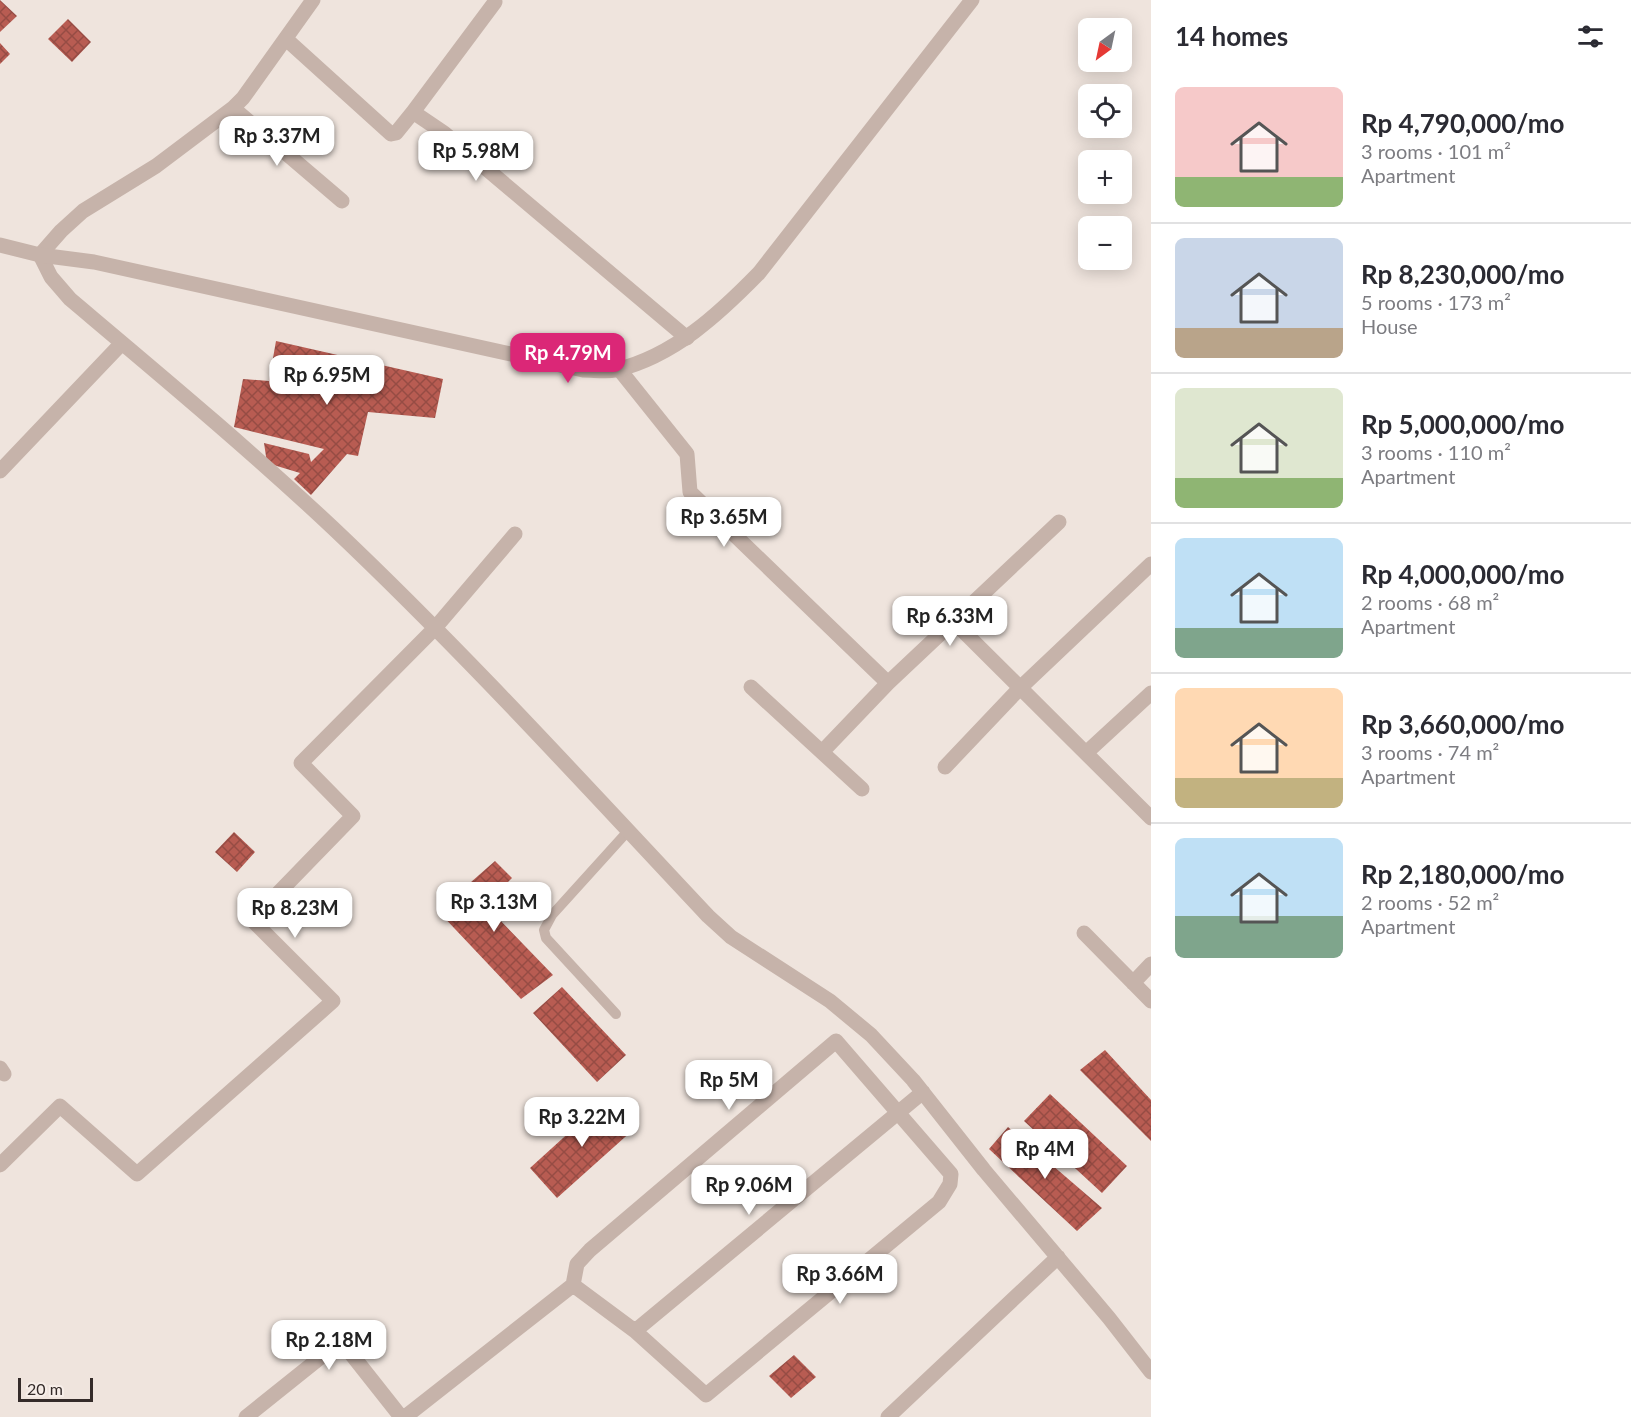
<!DOCTYPE html>
<meta charset="utf-8">
<style>
body{margin:0;font-family:Lato,sans-serif;background:#f2f2f3;color:#2b2b33;height:100vh;display:flex;flex-direction:column;font-size:22px;white-space:nowrap}
*{box-sizing:border-box;margin:0}
p{font-size:20px;color:#7c7c81}
.icon{flex:none;width:33px;height:33px;fill:none;stroke:currentColor;stroke-width:2;stroke-linecap:round;stroke-linejoin:round}
.map{position:relative;flex:1;overflow:hidden}
.drawer{display:flex;flex-direction:column;background:#fff;width:480px}
.drawer>*{flex:none}
.needle{width:39px;rotate:213deg}
.buttons{position:absolute;left:1078px;top:18px;display:grid;gap:12px}
.buttons a{display:grid;place-items:center;width:54px;height:54px;border-radius:9px;background:#fff;box-shadow:0 3px 15px #0003;font-size:30px}
.scale{position:absolute;left:18px;bottom:15px;width:75px;box-sizing:border-box;padding-left:6px;border:3px solid #342b29;border-top:0;font-size:16px;line-height:21px;white-space:nowrap;color:#342b29;-webkit-text-stroke:4px #f7eee9;paint-order:stroke}
.price{position:absolute;translate:-50% -51px;padding:0 14px;border-radius:12px;background:#fff;color:#222;font-size:20px;line-height:39px;filter:drop-shadow(0 2px 3px #0008)}
.price::after{content:'';position:absolute;left:50%;top:36px;width:18px;height:14px;margin-left:-9px;background:inherit;clip-path:polygon(0 0,100% 0,50% 100%)}
.price.selected{background:#db2777;color:#fff}
ul{padding:0;list-style:none}
li{display:flex;align-items:center;gap:18px;height:150px;padding:0 24px}
li+li{border-top:2px solid #e1e1e2}
li span{display:grid;place-items:center;flex:none;width:168px;height:120px;border-radius:9px;color:#555}
li>.icon{margin-inline-start:auto}
span .icon{width:72px;height:72px;fill:#fffc;stroke-width:1}
li b{font-size:26px}
h2{display:flex;justify-content:space-between;align-items:center;height:72px;padding:0 24px;font-size:26px}
main{display:flex;flex:1;min-height:0}
.map>svg:first-child{display:block}
</style>
<main>
<div class="map">
<svg width="1151" height="1417" viewBox="0 0 1151 1417">
<defs>
<pattern id="building-cross-hatch" width="8" height="8" patternUnits="userSpaceOnUse" patternTransform="scale(1.5)"><rect width="8" height="8" fill="#b85c52"/><path d="M0 0l8 8M0 8l8-8" fill="none" stroke="#964c44"/></pattern>
</defs>
<rect width="100%" height="100%" fill="#efe4dd"/>
<path fill="url(#building-cross-hatch)" d="M 0,0 L 17,16 L 0,32 Z
M 68,19 L 91,42 L 72,62 L 48,39 Z
M 0,43 L 10,54 L 0,64 Z
M 276,341 L 443,379 L 435,418 L 368,412 L 358,456 L 347,454 L 311,495 L 294,479 L 300,473 L 267,463 L 264,443 L 309,454 L 311,462 L 324,449 L 234,427 L 243,379 L 269,381 Z
M 234,832 L 255,852 L 237,872 L 215,852 Z
M 495,861 L 512,878 L 491,899 L 494,914 L 553,975 L 521,999 L 438,911 Z
M 562,987 L 626,1055 L 597,1082 L 533,1013 Z
M 1105,1050 L 1151,1100 L 1151,1141 L 1080,1070 Z
M 1050,1094 L 1127,1166 L 1102,1193 L 1024,1121 Z
M 606,1099 L 634,1129 L 557,1198 L 530,1168 Z
M 1008,1127 L 1102,1208 L 1077,1231 L 989,1149 Z
M 794,1355 L 816,1377 L 791,1398 L 769,1376 Z"/>
<g fill="none" stroke-linecap="round" stroke-linejoin="round">
<path stroke="#c6b3aa" stroke-width="10" d="M 616,1014 L 546,938 L 544,930 L 552,915 L 628,831"/>
<path stroke="#c6b3aa" stroke-width="15" d="M 313,0 L 243,98 L 233,108 L 156,166 L 83,211 L 61,231 L 40,255 L 51,277 L 70,299 C 159,374 249,449 333,528 C 464,652 585,785 708,916 L 731,937 L 830,1001 L 871,1035 L 913,1080 L 984,1170 L 1109,1318 L 1151,1372
M 286,39 L 391,134 L 396,133 L 413,112 L 444,133 L 687,338
M 233,108 L 342,201
M 413,112 L 495,2
M 619,369 L 687,454 L 690,492 L 888,683
M 0,471 L 122,343
M 953,621 L 1151,818
M 751,687 L 862,789
M 822,752 L 888,683 L 1059,522
M 1086,753 L 1151,693
M 945,767 L 1020,688 L 1151,564
M 1084,933 L 1151,1001
M 1133,983 L 1151,964
M 0,1068 L 4,1074
M 0,1165 L 60,1106 L 137,1174 L 333,1001 L 252,920 L 353,816 L 301,763 L 435,628 L 515,534
M 573,1285 L 635,1331 L 923,1092
M 246,1417 L 341,1341 L 401,1417
M 405,1417 L 573,1285 L 577,1264 L 590,1250 L 836,1041 L 951,1174 L 950,1184 L 939,1202 L 706,1395 L 635,1331
M 888,1417 L 1058,1257"/>
<path stroke="#c6b3aa" stroke-width="15" d="M 0,245 L 40,255 L 94,262 L 583,370 C 594,370 606,372 616,370 C 674,356 719,314 759,273 L 972,0"/>
</g>
</svg>
<div class="buttons">
<a><svg class="needle" viewBox="-14 -14 28 28"><path d="M0-13l5 13h-10z" fill="#e53935"/><path d="M0 13l5-13h-10z" fill="#7c7c81"/></svg></a>
<a><svg class="icon" aria-label="locate" viewBox="0 0 24 24"><circle cx="12" cy="12" r="6"/><path d="M12 2v4M12 18v4M2 12h4M18 12h4"/></svg></a>
<a>+</a>
<a>−</a>
</div>
<div class="scale">20 m</div>
<b class="price" style="left:277px;top:167px">Rp 3.37M</b>
<b class="price" style="left:476px;top:182px">Rp 5.98M</b>
<b class="price selected" style="left:568px;top:384px">Rp 4.79M</b>
<b class="price" style="left:327px;top:406px">Rp 6.95M</b>
<b class="price" style="left:724px;top:548px">Rp 3.65M</b>
<b class="price" style="left:950px;top:647px">Rp 6.33M</b>
<b class="price" style="left:494px;top:933px">Rp 3.13M</b>
<b class="price" style="left:295px;top:939px">Rp 8.23M</b>
<b class="price" style="left:729px;top:1111px">Rp 5M</b>
<b class="price" style="left:582px;top:1148px">Rp 3.22M</b>
<b class="price" style="left:1045px;top:1180px">Rp 4M</b>
<b class="price" style="left:749px;top:1216px">Rp 9.06M</b>
<b class="price" style="left:840px;top:1305px">Rp 3.66M</b>
<b class="price" style="left:329px;top:1371px">Rp 2.18M</b>
</div>
<section class="drawer">
<h2>14 homes<svg class="icon" aria-label="filters" viewBox="0 0 24 24"><path d="M4 7h16M4 17h16"/><circle cx="9" cy="7" r="2"/><circle cx="15" cy="17" r="2"/></svg></h2>
<ul>
<li><span style="background:linear-gradient(#f6c9c9 75%,#8fb573 0)"><svg class="icon" aria-label="home" viewBox="0 0 24 24"><path d="M3 11l9-7 9 7M6 9v11h12V9"/></svg></span><div><b>Rp 4,790,000/mo</b><p>3 rooms · 101 m²</p><p>Apartment</p></div></li>
<li><span style="background:linear-gradient(#c9d6e8 75%,#b9a48a 0)"><svg class="icon" aria-label="home" viewBox="0 0 24 24"><path d="M3 11l9-7 9 7M6 9v11h12V9"/></svg></span><div><b>Rp 8,230,000/mo</b><p>5 rooms · 173 m²</p><p>House</p></div></li>
<li><span style="background:linear-gradient(#dfe7d0 75%,#8fb573 0)"><svg class="icon" aria-label="home" viewBox="0 0 24 24"><path d="M3 11l9-7 9 7M6 9v11h12V9"/></svg></span><div><b>Rp 5,000,000/mo</b><p>3 rooms · 110 m²</p><p>Apartment</p></div></li>
<li><span style="background:linear-gradient(#bfe0f5 75%,#7fa58c 0)"><svg class="icon" aria-label="home" viewBox="0 0 24 24"><path d="M3 11l9-7 9 7M6 9v11h12V9"/></svg></span><div><b>Rp 4,000,000/mo</b><p>2 rooms · 68 m²</p><p>Apartment</p></div></li>
<li><span style="background:linear-gradient(#ffd9b3 75%,#c2b280 0)"><svg class="icon" aria-label="home" viewBox="0 0 24 24"><path d="M3 11l9-7 9 7M6 9v11h12V9"/></svg></span><div><b>Rp 3,660,000/mo</b><p>3 rooms · 74 m²</p><p>Apartment</p></div></li>
<li><span style="background:linear-gradient(#bfe0f5 65%,#7fa58c 0)"><svg class="icon" aria-label="home" viewBox="0 0 24 24"><path d="M3 11l9-7 9 7M6 9v11h12V9"/></svg></span><div><b>Rp 2,180,000/mo</b><p>2 rooms · 52 m²</p><p>Apartment</p></div></li>
</ul>
</section>
</main>
